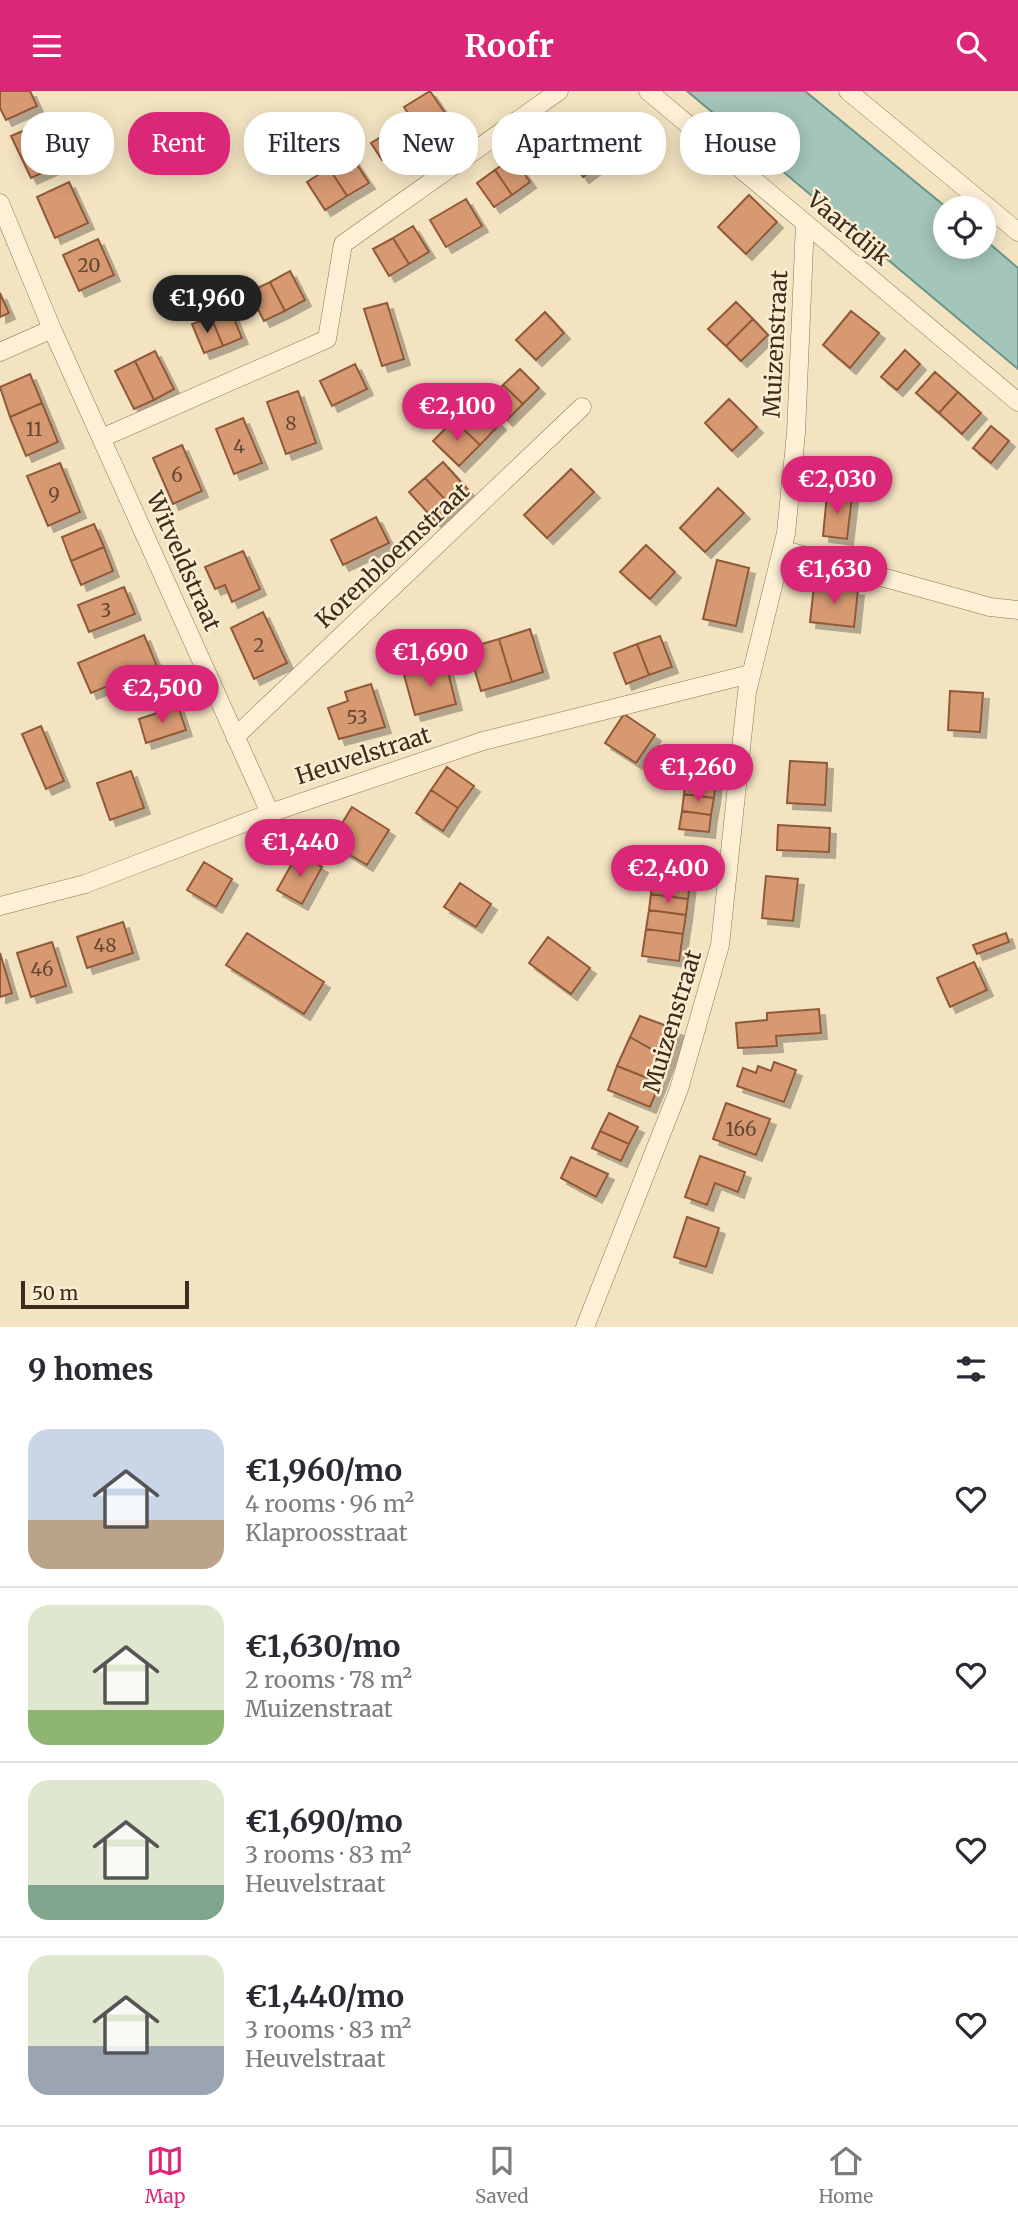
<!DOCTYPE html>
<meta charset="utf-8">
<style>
body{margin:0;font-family:Merriweather,serif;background:#f2f2f3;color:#2b2b33;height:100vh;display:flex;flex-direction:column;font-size:26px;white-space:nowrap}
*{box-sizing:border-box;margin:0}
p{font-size:23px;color:#7c7c81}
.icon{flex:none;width:38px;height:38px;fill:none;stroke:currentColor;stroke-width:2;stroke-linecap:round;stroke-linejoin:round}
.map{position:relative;height:1236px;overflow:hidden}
.drawer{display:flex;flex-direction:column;background:#fff;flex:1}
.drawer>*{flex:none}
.top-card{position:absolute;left:21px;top:21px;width:976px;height:63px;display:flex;gap:14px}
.buttons{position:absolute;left:933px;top:105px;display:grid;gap:14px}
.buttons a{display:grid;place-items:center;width:63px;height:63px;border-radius:50%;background:#fff;box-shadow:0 4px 18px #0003;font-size:35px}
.scale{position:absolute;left:21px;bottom:18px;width:168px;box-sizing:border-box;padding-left:7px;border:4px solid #3d2b1c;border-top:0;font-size:19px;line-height:24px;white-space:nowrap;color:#3d2b1c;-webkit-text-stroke:5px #faedd1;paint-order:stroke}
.price{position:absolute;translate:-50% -60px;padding:0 16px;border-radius:24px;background:#db2777;color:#fff;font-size:23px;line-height:46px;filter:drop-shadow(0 2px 4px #0008)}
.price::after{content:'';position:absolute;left:50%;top:42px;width:21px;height:16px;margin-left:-10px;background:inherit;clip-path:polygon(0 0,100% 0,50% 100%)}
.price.active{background:#222;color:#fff}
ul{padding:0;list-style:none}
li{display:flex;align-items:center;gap:21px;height:175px;padding:0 28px}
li+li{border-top:2px solid #e1e1e2}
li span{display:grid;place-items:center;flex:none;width:196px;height:140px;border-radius:21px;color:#555}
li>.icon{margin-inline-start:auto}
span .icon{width:84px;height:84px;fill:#fffc;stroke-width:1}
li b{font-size:30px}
h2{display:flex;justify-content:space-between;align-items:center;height:84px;padding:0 28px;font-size:30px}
.pill{padding:0 24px;border-radius:28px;background:#fff;box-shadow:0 4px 18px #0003;font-size:24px;line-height:63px}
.pill.active{background:#db2777;color:#fff}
header{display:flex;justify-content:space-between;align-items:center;height:91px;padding:0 28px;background:#db2777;color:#fff;font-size:32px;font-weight:700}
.menu{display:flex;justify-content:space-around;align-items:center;height:98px;border-top:2px solid #e1e1e2;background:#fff;font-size:19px;color:#7c7c81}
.menu a{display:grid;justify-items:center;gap:4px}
.menu .active{color:#db2777}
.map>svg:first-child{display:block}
</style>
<header><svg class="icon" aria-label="menu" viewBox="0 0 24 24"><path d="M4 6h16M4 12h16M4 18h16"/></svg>Roofr<svg class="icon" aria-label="search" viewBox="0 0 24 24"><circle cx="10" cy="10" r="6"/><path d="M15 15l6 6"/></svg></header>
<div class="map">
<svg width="1018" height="1236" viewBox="0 0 1018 1236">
<defs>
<filter id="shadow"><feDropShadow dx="6" dy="6" stdDeviation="0" flood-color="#0004"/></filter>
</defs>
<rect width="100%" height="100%" fill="#f3e3c1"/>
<path fill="#a4c5ba" stroke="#699589" stroke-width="2" d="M 687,0 L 805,0 L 947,117 L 945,156 L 984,156 L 984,148 L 1018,177 L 1018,278 Z"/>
<path fill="#d69972" stroke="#915939" stroke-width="2" filter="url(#shadow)" d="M 0,0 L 30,0 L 37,15 L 6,29 L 0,17 Z
M 430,0 L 454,35 L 427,52 L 404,16 Z
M 609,27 L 628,53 L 583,86 L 564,59 Z
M 41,32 L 60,74 L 31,87 L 11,45 Z
M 394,38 L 405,55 L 382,69 L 371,52 Z
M 350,63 L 369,92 L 347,105 L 329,77 Z
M 513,66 L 530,91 L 512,104 L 495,79 Z
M 329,77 L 347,105 L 325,119 L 307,91 Z
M 495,79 L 512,104 L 494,116 L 477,92 Z
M 69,91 L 88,132 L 55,147 L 37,106 Z
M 749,104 L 777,131 L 746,163 L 718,136 Z
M 466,108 L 482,135 L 446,156 L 430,129 Z
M 413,135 L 429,161 L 409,173 L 393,147 Z
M 393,147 L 409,173 L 389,185 L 373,158 Z
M 98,148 L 114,184 L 79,200 L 63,164 Z
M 290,180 L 305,209 L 285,220 L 270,191 Z
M 270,191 L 285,220 L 264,230 L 249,201 Z
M 0,202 L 9,222 L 0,226 Z
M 736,211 L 753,228 L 726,255 L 708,238 Z
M 387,212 L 404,268 L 382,275 L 364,218 Z
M 230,218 L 242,247 L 223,255 L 211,226 Z
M 851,220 L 879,242 L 850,277 L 823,254 Z
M 545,221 L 564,242 L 536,269 L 516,249 Z
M 211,226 L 223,255 L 204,262 L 192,233 Z
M 753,228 L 768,244 L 741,270 L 726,255 Z
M 905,259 L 920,273 L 897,299 L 881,286 Z
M 155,260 L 174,298 L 154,309 L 135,270 Z
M 135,270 L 154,309 L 134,318 L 115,280 Z
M 355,273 L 367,298 L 332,315 L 320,290 Z
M 520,278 L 539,297 L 523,313 L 503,294 Z
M 935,281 L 958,301 L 939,322 L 916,302 Z
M 30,283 L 42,312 L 10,326 L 0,296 Z
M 503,294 L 523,313 L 507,329 L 487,309 Z
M 298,300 L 316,352 L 286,363 L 267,311 Z
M 958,301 L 981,322 L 962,343 L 939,322 Z
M 474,308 L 500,333 L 480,354 L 454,329 Z
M 729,308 L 757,336 L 732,360 L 705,332 Z
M 42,312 L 58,351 L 26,365 L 10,326 Z
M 243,327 L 262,372 L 234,383 L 216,338 Z
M 454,329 L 480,354 L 459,375 L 433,350 Z
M 991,335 L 1009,350 L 991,372 L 973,357 Z
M 182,354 L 202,400 L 173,413 L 153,367 Z
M 443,371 L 470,401 L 453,417 L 425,387 Z
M 60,372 L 80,421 L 48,435 L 27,385 Z
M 571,378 L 594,401 L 547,447 L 524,424 Z
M 425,387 L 453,417 L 437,432 L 409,401 Z
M 718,397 L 744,422 L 705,461 L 680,437 Z
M 827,403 L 852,406 L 847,448 L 823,445 Z
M 376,426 L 389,452 L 343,474 L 331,449 Z
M 94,433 L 104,456 L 71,470 L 62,446 Z
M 646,454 L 675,481 L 650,508 L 620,481 Z
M 104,456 L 113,480 L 81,494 L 71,470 Z
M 243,460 L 260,498 L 232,511 L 225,494 L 215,498 L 205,476 Z
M 717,469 L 749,477 L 736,535 L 703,528 Z
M 814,494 L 858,499 L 854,536 L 810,531 Z
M 124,496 L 135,523 L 89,541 L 78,514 Z
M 263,521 L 287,572 L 254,588 L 231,537 Z
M 530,538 L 543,581 L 512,591 L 499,548 Z
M 144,544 L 157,575 L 91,602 L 78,572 Z
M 660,545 L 672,576 L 649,584 L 637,553 Z
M 499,548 L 512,591 L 481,600 L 468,557 Z
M 637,553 L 649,584 L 626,593 L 614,562 Z
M 446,573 L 456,613 L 415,624 L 404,584 Z
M 371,593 L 385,636 L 339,648 L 328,617 L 348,610 L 345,601 Z
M 950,600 L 983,602 L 980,641 L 948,639 Z
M 178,615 L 186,639 L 146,652 L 139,628 Z
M 624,623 L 655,644 L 636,672 L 605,652 Z
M 41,635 L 64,690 L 46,698 L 22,643 Z
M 790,670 L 827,672 L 825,714 L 787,712 Z
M 447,676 L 474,695 L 458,717 L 431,699 Z
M 131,680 L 144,717 L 110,729 L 97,692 Z
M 686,686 L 716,689 L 714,707 L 684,703 Z
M 431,699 L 458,717 L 443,740 L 416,722 Z
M 684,703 L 714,707 L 711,724 L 682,720 Z
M 352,716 L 389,739 L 367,774 L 330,752 Z
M 682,720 L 711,724 L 709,741 L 679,738 Z
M 778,734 L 830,737 L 829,761 L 777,759 Z
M 298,762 L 322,776 L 302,813 L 277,799 Z
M 656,764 L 693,769 L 688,808 L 651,803 Z
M 204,771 L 232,788 L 216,816 L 187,799 Z
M 766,785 L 798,788 L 793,830 L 762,827 Z
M 460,792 L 491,813 L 476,836 L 444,816 Z
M 651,803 L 688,808 L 686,824 L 649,819 Z
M 649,819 L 686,824 L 683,843 L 646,838 Z
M 123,831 L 133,862 L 87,877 L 77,846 Z
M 646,838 L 683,843 L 679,870 L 642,865 Z
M 247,842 L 324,891 L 304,923 L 226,874 Z
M 1006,842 L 1009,851 L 977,863 L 973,854 Z
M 548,846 L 590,877 L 571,903 L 529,872 Z
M 52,851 L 66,895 L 31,906 L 17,862 Z
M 0,862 L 12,902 L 0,906 Z
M 974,871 L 987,899 L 950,916 L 937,887 Z
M 819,918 L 821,942 L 776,945 L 777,955 L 738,957 L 736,932 L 767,929 L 767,922 Z
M 640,925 L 678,939 L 669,968 L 630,946 Z
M 630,946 L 669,968 L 660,992 L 617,975 Z
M 774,971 L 796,979 L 784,1011 L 737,995 L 743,977 L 756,982 L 758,975 L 771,980 Z
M 617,975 L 660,992 L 650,1016 L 608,999 Z
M 726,1012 L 770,1028 L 756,1064 L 713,1048 Z
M 609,1022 L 638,1036 L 629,1053 L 600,1040 Z
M 600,1040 L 629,1053 L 621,1070 L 592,1057 Z
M 700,1065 L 745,1081 L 738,1101 L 715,1092 L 707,1114 L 685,1106 Z
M 571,1066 L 608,1083 L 596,1106 L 561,1087 Z
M 687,1126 L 719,1137 L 706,1176 L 674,1166 Z"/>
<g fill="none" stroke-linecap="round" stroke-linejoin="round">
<defs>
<path id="street" d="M 648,0 L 1018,311
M 848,0 L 1018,141
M 0,112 L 52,238 L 270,722
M 0,261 L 52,238
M 104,346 L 327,248 L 343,153 L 559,0
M 784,459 L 990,516 L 1018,519
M 235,646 L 582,316
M 0,815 L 85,793 L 270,722 L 483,650 L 750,583
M 585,1236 L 679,998 L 720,854 L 747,601 L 786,442 L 796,342 L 805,132"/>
</defs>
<use href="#street" stroke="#8f7356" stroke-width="19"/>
<use href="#street" stroke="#fdf0d5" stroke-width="18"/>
</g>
<g text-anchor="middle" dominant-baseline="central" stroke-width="5" stroke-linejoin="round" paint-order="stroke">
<g font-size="19" fill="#634632">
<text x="89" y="174">20</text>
<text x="291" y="332">8</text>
<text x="34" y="338">11</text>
<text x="239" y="355">4</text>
<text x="177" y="384">6</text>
<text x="54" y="403">9</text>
<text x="106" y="519">3</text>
<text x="259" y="554">2</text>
<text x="357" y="626">53</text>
<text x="105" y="854">48</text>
<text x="42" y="878">46</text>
<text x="741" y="1038">166</text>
</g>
<g font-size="23" fill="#3d2b1c" stroke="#faedd1">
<text transform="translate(849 137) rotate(40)">Vaartdijk</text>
<text transform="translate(775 253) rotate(-87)">Muizenstraat</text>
<text transform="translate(392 464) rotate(-43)">Korenbloemstraat</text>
<text transform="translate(184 470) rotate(66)">Witveldstraat</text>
<text transform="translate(363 664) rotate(-18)">Heuvelstraat</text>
<text transform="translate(672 930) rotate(-73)">Muizenstraat</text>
</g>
</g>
</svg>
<div class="buttons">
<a><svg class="icon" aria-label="locate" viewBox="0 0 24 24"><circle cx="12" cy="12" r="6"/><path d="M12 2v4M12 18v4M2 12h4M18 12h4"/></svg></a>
</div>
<div class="scale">50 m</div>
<b class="price active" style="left:207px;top:244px">€1,960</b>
<b class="price" style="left:457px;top:352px">€2,100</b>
<b class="price" style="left:837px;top:425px">€2,030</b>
<b class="price" style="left:834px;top:515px">€1,630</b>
<b class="price" style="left:430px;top:598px">€1,690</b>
<b class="price" style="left:162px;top:634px">€2,500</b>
<b class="price" style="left:698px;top:713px">€1,260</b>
<b class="price" style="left:300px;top:788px">€1,440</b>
<b class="price" style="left:668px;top:814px">€2,400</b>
<div class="top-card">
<a class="pill">Buy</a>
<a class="pill active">Rent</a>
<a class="pill">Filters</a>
<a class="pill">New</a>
<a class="pill">Apartment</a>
<a class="pill">House</a>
</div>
</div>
<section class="drawer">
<h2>9 homes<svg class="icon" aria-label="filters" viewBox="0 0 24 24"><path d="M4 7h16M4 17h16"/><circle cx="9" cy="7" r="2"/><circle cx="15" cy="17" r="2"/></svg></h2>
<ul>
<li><span style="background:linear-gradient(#c9d6e8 65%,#b9a48a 0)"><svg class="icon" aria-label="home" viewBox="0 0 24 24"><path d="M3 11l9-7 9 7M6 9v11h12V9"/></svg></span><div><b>€1,960/mo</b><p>4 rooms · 96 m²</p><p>Klaproosstraat</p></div><svg class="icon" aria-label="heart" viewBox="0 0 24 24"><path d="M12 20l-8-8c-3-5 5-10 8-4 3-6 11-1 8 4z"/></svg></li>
<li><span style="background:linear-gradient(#dfe7d0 75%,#8fb573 0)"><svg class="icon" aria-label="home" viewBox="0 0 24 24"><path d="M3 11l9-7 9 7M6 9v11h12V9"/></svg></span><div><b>€1,630/mo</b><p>2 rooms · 78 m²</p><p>Muizenstraat</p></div><svg class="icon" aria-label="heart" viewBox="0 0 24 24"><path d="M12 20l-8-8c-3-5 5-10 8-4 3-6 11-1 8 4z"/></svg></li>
<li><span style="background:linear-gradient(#dfe7d0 75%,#7fa58c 0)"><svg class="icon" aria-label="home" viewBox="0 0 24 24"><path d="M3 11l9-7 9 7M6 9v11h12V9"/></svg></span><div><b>€1,690/mo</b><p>3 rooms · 83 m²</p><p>Heuvelstraat</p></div><svg class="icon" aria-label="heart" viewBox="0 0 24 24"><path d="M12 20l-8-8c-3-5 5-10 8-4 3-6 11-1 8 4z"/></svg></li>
<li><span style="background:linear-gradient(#dfe7d0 65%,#9aa5b1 0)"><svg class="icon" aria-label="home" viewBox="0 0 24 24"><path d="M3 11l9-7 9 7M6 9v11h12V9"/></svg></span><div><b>€1,440/mo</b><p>3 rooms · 83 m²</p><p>Heuvelstraat</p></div><svg class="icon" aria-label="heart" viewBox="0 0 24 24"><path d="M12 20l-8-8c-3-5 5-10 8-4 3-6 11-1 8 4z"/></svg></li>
</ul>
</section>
<nav class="menu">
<a class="active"><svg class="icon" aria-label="map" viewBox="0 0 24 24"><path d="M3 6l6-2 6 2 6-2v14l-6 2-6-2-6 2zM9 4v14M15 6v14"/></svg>Map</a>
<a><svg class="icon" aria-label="saved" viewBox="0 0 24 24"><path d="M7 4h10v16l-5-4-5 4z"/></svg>Saved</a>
<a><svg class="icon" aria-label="home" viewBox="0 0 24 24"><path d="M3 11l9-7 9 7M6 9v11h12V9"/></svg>Home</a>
</nav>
